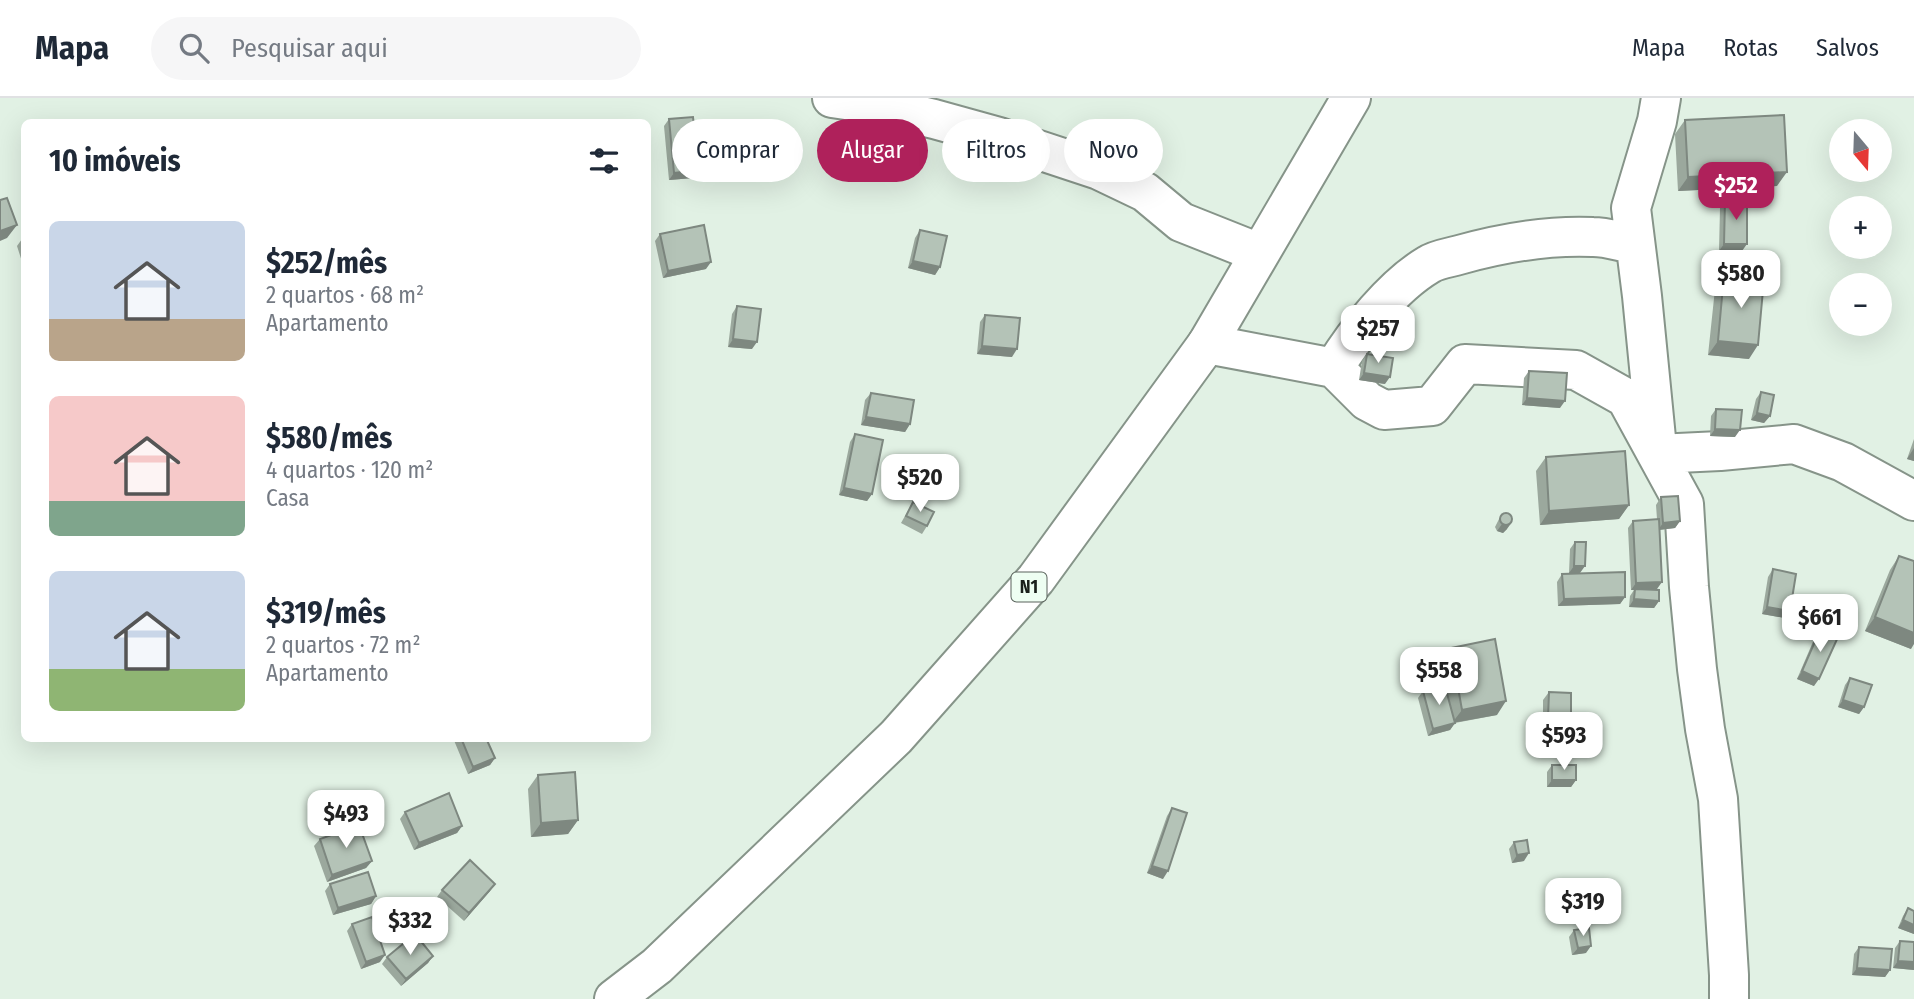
<!DOCTYPE html>
<html lang="pt">
<meta charset="utf-8">
<style>
body{margin:0;font-family:"Fira Sans Condensed",sans-serif;background:#f6f6f7;color:#1f2937;height:100vh;display:flex;flex-direction:column;font-size:26px;white-space:nowrap}
*{box-sizing:border-box;margin:0}
p{font-size:23px;color:#747a83}
.icon{flex:none;width:38px;height:38px;fill:none;stroke:currentColor;stroke-width:2;stroke-linecap:round;stroke-linejoin:round}
.map{position:relative;flex:1;overflow:hidden}
.details{position:absolute;left:21px;top:21px;width:630px;height:623px;display:flex;flex-direction:column;background:#fff;border-radius:10px;box-shadow:0 7px 28px #0002}
.details>*{flex:none}
.hud{position:absolute;left:672px;top:21px;width:665px;height:63px;display:flex;gap:14px}
.needle{width:46px;rotate:161deg}
.controls{position:absolute;left:1829px;top:21px;display:grid;gap:14px}
.controls a{display:grid;place-items:center;width:63px;height:63px;border-radius:50%;background:#fff;box-shadow:0 7px 28px #0002;font-size:35px}
.price{position:absolute;translate:-50% -60px;padding:0 16px;border-radius:14px;background:#fff;color:#222;font-size:23px;line-height:46px;filter:drop-shadow(0 2px 4px #0008)}
.price::after{content:'';position:absolute;left:50%;top:42px;width:21px;height:16px;margin-left:-10px;background:inherit;clip-path:polygon(0 0,100% 0,50% 100%)}
.price.on{background:#af215b;color:#fff}
ul{padding:0;list-style:none}
li{display:flex;align-items:center;gap:21px;height:175px;padding:0 28px}
li span{display:grid;place-items:center;flex:none;width:196px;height:140px;border-radius:10px;color:#555}
li>.icon{margin-inline-start:auto}
span .icon{width:84px;height:84px;fill:#fffc;stroke-width:1}
li b{font-size:30px}
h2{display:flex;justify-content:space-between;align-items:center;height:84px;padding:0 28px;font-size:30px}
.pill{padding:0 24px;border-radius:32px;background:#fff;box-shadow:0 7px 28px #0002;font-size:24px;line-height:63px}
.pill.on{background:#af215b;color:#fff}
header{display:flex;align-items:center;gap:42px;box-sizing:border-box;height:98px;padding:0 35px;background:#fff;border-bottom:2px solid #e0e1e3}
header strong{font-size:33px}
nav{display:flex;gap:38px;margin-inline-start:auto;font-size:24px}
.search{width:490px;height:63px;background:#f6f6f7;display:flex;align-items:center;gap:18px;box-sizing:border-box;padding:0 24px;border-radius:38px;color:#747a83;font-size:26px}
.map>svg:first-child{display:block}
</style>
<header>
<strong>Mapa</strong>
<div class="search"><svg class="icon" aria-label="search" viewBox="0 0 24 24"><circle cx="10" cy="10" r="6"/><path d="M15 15l6 6"/></svg>Pesquisar aqui</div>
<nav><a>Mapa</a><a>Rotas</a><a>Salvos</a></nav>
</header>
<div class="map">
<svg width="1914" height="901" viewBox="0 0 1914 901">
<rect width="100%" height="100%" fill="#e1f1e4"/>
<g fill="none" stroke-linecap="round" stroke-linejoin="round">
<defs>
<path id="minor" d="M 832,0 L 866,5 L 934,21 L 999,39 L 1099,72 L 1145,94 L 1181,124 L 1259,155
M 1207,246 L 1334,270 L 1367,303 L 1384,312 L 1432,308 L 1465,266 L 1576,272 L 1626,300 L 1684,406 L 1689,489 L 1697,571 L 1705,631 L 1718,701 L 1729,877 L 1729,901
M 1334,270 C 1356,234 1393,188 1428,167 C 1437,161 1449,160 1459,157 C 1502,145 1548,137 1593,139 C 1607,139 1621,144 1635,146
M 1656,340 L 1642,198 L 1631,110 L 1657,23 L 1661,0
M 1657,356 L 1720,353 L 1794,346 L 1843,364 L 1914,403"/>
<path id="highway" d="M 614,901 L 657,868 L 896,639 L 1036,481 L 1207,246 L 1351,0"/>
</defs>
<use href="#minor" stroke="#869489" stroke-width="42"/>
<use href="#highway" stroke="#869489" stroke-width="42"/>
<use href="#minor" stroke="#fff" stroke-width="38"/>
<use href="#highway" stroke="#fff" stroke-width="38"/>
</g>
<path fill="#9ba89d" d="M 669,21 L 699,72 L 693,80 L 669,82 L 664,28 Z
M 1685,22 L 1777,88 L 1678,93 L 1675,36 Z
M 1725,102 L 1742,153 L 1719,153 L 1720,110 Z
M 920,132 L 940,169 L 935,177 L 908,170 L 915,140 Z
M 660,136 L 706,171 L 663,180 L 655,143 Z
M 24,140 L 24,170 L 17,148 L 22,141 Z
M 1724,177 L 1749,261 L 1708,257 L 1715,191 Z
M 737,208 L 752,251 L 728,249 L 732,216 Z
M 985,217 L 1012,259 L 977,256 L 980,224 Z
M 1367,256 L 1385,286 L 1359,282 L 1362,263 Z
M 1529,273 L 1560,310 L 1522,307 L 1524,280 Z
M 1761,294 L 1770,318 L 1764,325 L 1751,322 L 1756,301 Z
M 871,295 L 910,326 L 905,334 L 861,327 L 865,302 Z
M 1716,311 L 1735,339 L 1710,338 L 1711,318 Z
M 855,336 L 872,396 L 867,403 L 839,397 L 850,344 Z
M 1914,341 L 1914,363 L 1907,361 Z
M 1546,359 L 1629,407 L 1619,421 L 1540,427 L 1536,373 Z
M 1661,399 L 1680,423 L 1675,430 L 1659,432 L 1657,491 L 1647,492 L 1659,503 L 1654,510 L 1629,509 L 1630,498 L 1634,492 L 1631,492 L 1628,430 L 1633,423 L 1657,421 L 1656,407 Z
M 913,404 L 927,428 L 922,436 L 901,425 Z
M 1502,415 L 1507,431 L 1503,435 L 1497,433 L 1495,429 Z
M 1575,444 L 1580,475 L 1569,475 L 1570,451 Z
M 1899,458 L 1911,551 L 1865,533 L 1890,472 Z
M 1773,471 L 1790,513 L 1785,520 L 1762,516 L 1768,479 Z
M 1562,476 L 1625,499 L 1620,506 L 1558,508 L 1557,484 Z
M 1820,532 L 1814,588 L 1797,581 L 1815,539 Z
M 1451,550 L 1497,617 L 1455,625 L 1450,632 L 1428,638 L 1418,600 L 1423,593 L 1447,594 L 1441,564 Z
M 1850,580 L 1864,609 L 1859,616 L 1838,609 L 1845,587 Z
M 1549,594 L 1566,628 L 1543,628 L 1543,602 Z
M 453,640 L 486,640 L 495,660 L 490,667 L 468,676 Z
M 1552,667 L 1576,682 L 1571,689 L 1547,689 L 1547,674 Z
M 538,677 L 578,722 L 568,736 L 531,739 L 528,691 Z
M 1172,710 L 1163,781 L 1147,775 L 1167,718 Z
M 405,714 L 462,728 L 457,735 L 414,752 L 400,721 Z
M 320,741 L 372,763 L 366,770 L 327,784 L 314,748 Z
M 1514,744 L 1524,763 L 1512,765 L 1509,751 Z
M 330,786 L 376,798 L 371,806 L 333,817 L 325,793 Z
M 442,792 L 490,793 L 464,823 L 437,799 Z
M 1908,810 L 1914,813 L 1914,836 L 1898,830 L 1903,818 Z
M 352,826 L 380,864 L 361,871 L 347,833 Z
M 1574,832 L 1586,855 L 1572,857 L 1569,839 Z
M 1900,843 L 1914,844 L 1914,872 L 1893,870 L 1895,850 Z
M 1859,849 L 1890,872 L 1885,879 L 1852,877 L 1854,856 Z
M 433,858 L 428,865 L 401,888 L 382,866 L 387,859 Z"/>
<path fill="#7e8880" d="M 699,72 L 693,80 L 669,82 L 674,75 Z
M 1787,74 L 1777,88 L 1678,93 L 1688,79 Z
M 17,127 L 7,140 L 0,143 L 0,133 Z
M 1724,146 L 1747,146 L 1742,153 L 1719,153 Z
M 913,163 L 940,169 L 935,177 L 908,170 Z
M 711,164 L 706,171 L 663,180 L 668,173 Z
M 733,241 L 757,244 L 752,251 L 728,249 Z
M 1718,243 L 1758,247 L 1749,261 L 1708,257 Z
M 982,248 L 1017,251 L 1012,259 L 977,256 Z
M 1364,275 L 1390,279 L 1385,286 L 1359,282 Z
M 1527,300 L 1565,303 L 1560,310 L 1522,307 Z
M 1757,315 L 1770,318 L 1764,325 L 1751,322 Z
M 866,319 L 910,326 L 905,334 L 861,327 Z
M 1715,331 L 1740,332 L 1735,339 L 1710,338 Z
M 1914,350 L 1914,363 L 1907,361 Z
M 844,390 L 872,396 L 867,403 L 839,397 Z
M 1629,407 L 1619,421 L 1540,427 L 1549,413 Z
M 1680,423 L 1675,430 L 1658,432 L 1663,425 Z
M 1512,424 L 1507,431 L 1503,435 L 1497,433 L 1502,426 Z
M 1574,468 L 1585,468 L 1580,475 L 1569,475 Z
M 1662,484 L 1657,491 L 1631,492 L 1636,485 Z
M 1625,499 L 1620,506 L 1558,508 L 1564,501 Z
M 1634,501 L 1659,503 L 1654,510 L 1629,509 Z
M 1767,509 L 1790,513 L 1785,520 L 1762,516 Z
M 1875,519 L 1914,535 L 1914,546 L 1911,551 L 1865,533 Z
M 1802,573 L 1819,581 L 1814,588 L 1797,581 Z
M 1843,602 L 1864,609 L 1859,616 L 1838,609 Z
M 1506,603 L 1497,617 L 1452,625 L 1462,612 Z
M 1548,620 L 1571,621 L 1566,628 L 1543,628 Z
M 1455,625 L 1450,632 L 1428,638 L 1433,631 Z
M 495,660 L 490,667 L 468,676 L 473,669 Z
M 1552,682 L 1576,682 L 1571,689 L 1547,689 Z
M 578,722 L 568,736 L 531,739 L 541,725 Z
M 462,728 L 457,735 L 414,752 L 419,745 Z
M 1529,755 L 1524,763 L 1512,765 L 1517,757 Z
M 372,763 L 366,770 L 327,784 L 332,777 Z
M 1152,768 L 1168,773 L 1163,781 L 1147,775 Z
M 495,786 L 490,793 L 464,823 L 469,815 Z
M 376,798 L 371,806 L 333,817 L 338,810 Z
M 1903,822 L 1914,827 L 1914,836 L 1898,830 Z
M 1591,848 L 1586,855 L 1572,857 L 1578,850 Z
M 385,857 L 380,864 L 361,871 L 366,864 Z
M 433,858 L 428,865 L 401,888 L 406,881 Z
M 1898,863 L 1914,864 L 1914,872 L 1893,870 Z
M 1857,870 L 1890,872 L 1885,879 L 1852,877 Z"/>
<path fill="#b4c3b7" stroke="#7e8880" stroke-width="2" d="M 1784,17 L 1787,74 L 1688,79 L 1685,22 Z
M 693,19 L 699,72 L 674,75 L 669,21 Z
M 7,100 L 17,127 L 0,133 L 0,102 Z
M 1725,102 L 1747,102 L 1747,146 L 1724,146 Z
M 704,127 L 711,164 L 668,173 L 660,136 Z
M 920,132 L 947,138 L 940,169 L 913,163 Z
M 1724,177 L 1764,181 L 1758,247 L 1718,243 Z
M 737,208 L 761,211 L 757,244 L 733,241 Z
M 985,217 L 1020,220 L 1017,251 L 982,248 Z
M 1367,256 L 1393,260 L 1390,279 L 1364,275 Z
M 1529,273 L 1567,275 L 1565,303 L 1527,300 Z
M 1761,294 L 1774,297 L 1770,318 L 1757,315 Z
M 871,295 L 914,302 L 910,326 L 866,319 Z
M 1716,311 L 1742,312 L 1740,332 L 1715,331 Z
M 855,336 L 883,342 L 872,396 L 844,390 Z
M 1625,353 L 1629,407 L 1549,413 L 1546,359 Z
M 1678,398 L 1680,423 L 1663,425 L 1661,399 Z
M 913,404 L 934,414 L 927,428 L 906,418 Z
M1500 421a6 6 0 1 1 12 0a6 6 0 1 1-12 0Z
M 1659,421 L 1662,484 L 1636,485 L 1633,423 Z
M 1575,444 L 1586,444 L 1585,468 L 1574,468 Z
M 1899,458 L 1914,463 L 1914,535 L 1875,519 Z
M 1773,471 L 1796,476 L 1790,513 L 1767,509 Z
M 1625,474 L 1625,499 L 1564,501 L 1562,476 Z
M 1635,491 L 1659,492 L 1659,503 L 1634,501 Z
M 1820,532 L 1838,539 L 1819,581 L 1802,573 Z
M 1495,541 L 1506,603 L 1462,612 L 1451,550 Z
M 1850,580 L 1872,587 L 1864,609 L 1843,602 Z
M 1445,588 L 1455,625 L 1433,631 L 1423,593 Z
M 1549,594 L 1571,595 L 1571,621 L 1548,620 Z
M 461,640 L 486,640 L 495,660 L 473,669 Z
M 1552,667 L 1576,667 L 1576,682 L 1552,682 Z
M 575,674 L 578,722 L 541,725 L 538,677 Z
M 449,695 L 462,728 L 419,745 L 405,714 Z
M 1172,710 L 1187,715 L 1168,773 L 1152,768 Z
M 359,727 L 372,763 L 332,777 L 320,741 Z
M 1527,742 L 1529,755 L 1517,757 L 1514,744 Z
M 470,762 L 495,786 L 469,815 L 442,792 Z
M 368,774 L 376,798 L 338,810 L 330,786 Z
M 1908,810 L 1914,813 L 1914,827 L 1903,822 Z
M 372,819 L 385,857 L 366,864 L 352,826 Z
M 1589,830 L 1591,848 L 1578,850 L 1574,832 Z
M 415,836 L 433,858 L 406,881 L 387,859 Z
M 1900,843 L 1914,844 L 1914,864 L 1898,863 Z
M 1859,849 L 1892,851 L 1890,872 L 1857,870 Z"/>
<g text-anchor="middle" dominant-baseline="central" stroke-width="6" stroke-linejoin="round" paint-order="stroke">
<rect fill="#eefef2" stroke="#5a635c" stroke-width="2" x="1011.5" y="474.5" width="35" height="29" rx="5"/>
<g font-size="18" font-weight="bold" fill="#1a201b">
<text x="1029" y="489">N1</text>
</g>
</g>
</svg>
<div class="controls">
<a><svg class="needle" viewBox="-14 -14 28 28"><path d="M0-13l5 13h-10z" fill="#e53935"/><path d="M0 13l5-13h-10z" fill="#747a83"/></svg></a>
<a>+</a>
<a>−</a>
</div>
<b class="price on" style="left:1736px;top:124px">$252</b>
<b class="price" style="left:1741px;top:212px">$580</b>
<b class="price" style="left:1378px;top:267px">$257</b>
<b class="price" style="left:920px;top:416px">$520</b>
<b class="price" style="left:1820px;top:556px">$661</b>
<b class="price" style="left:1439px;top:609px">$558</b>
<b class="price" style="left:1564px;top:674px">$593</b>
<b class="price" style="left:346px;top:752px">$493</b>
<b class="price" style="left:1583px;top:840px">$319</b>
<b class="price" style="left:410px;top:859px">$332</b>
<div class="hud">
<a class="pill">Comprar</a>
<a class="pill on">Alugar</a>
<a class="pill">Filtros</a>
<a class="pill">Novo</a>
</div>
<section class="details">
<h2>10 imóveis<svg class="icon" aria-label="filters" viewBox="0 0 24 24"><path d="M4 7h16M4 17h16"/><circle cx="9" cy="7" r="2"/><circle cx="15" cy="17" r="2"/></svg></h2>
<ul>
<li><span style="background:linear-gradient(#c9d6e8 70%,#b9a48a 0)"><svg class="icon" aria-label="home" viewBox="0 0 24 24"><path d="M3 11l9-7 9 7M6 9v11h12V9"/></svg></span><div><b>$252/mês</b><p>2 quartos · 68 m²</p><p>Apartamento</p></div></li>
<li><span style="background:linear-gradient(#f6c9c9 75%,#7fa58c 0)"><svg class="icon" aria-label="home" viewBox="0 0 24 24"><path d="M3 11l9-7 9 7M6 9v11h12V9"/></svg></span><div><b>$580/mês</b><p>4 quartos · 120 m²</p><p>Casa</p></div></li>
<li><span style="background:linear-gradient(#c9d6e8 70%,#8fb573 0)"><svg class="icon" aria-label="home" viewBox="0 0 24 24"><path d="M3 11l9-7 9 7M6 9v11h12V9"/></svg></span><div><b>$319/mês</b><p>2 quartos · 72 m²</p><p>Apartamento</p></div></li>
</ul>
</section>
</div>
